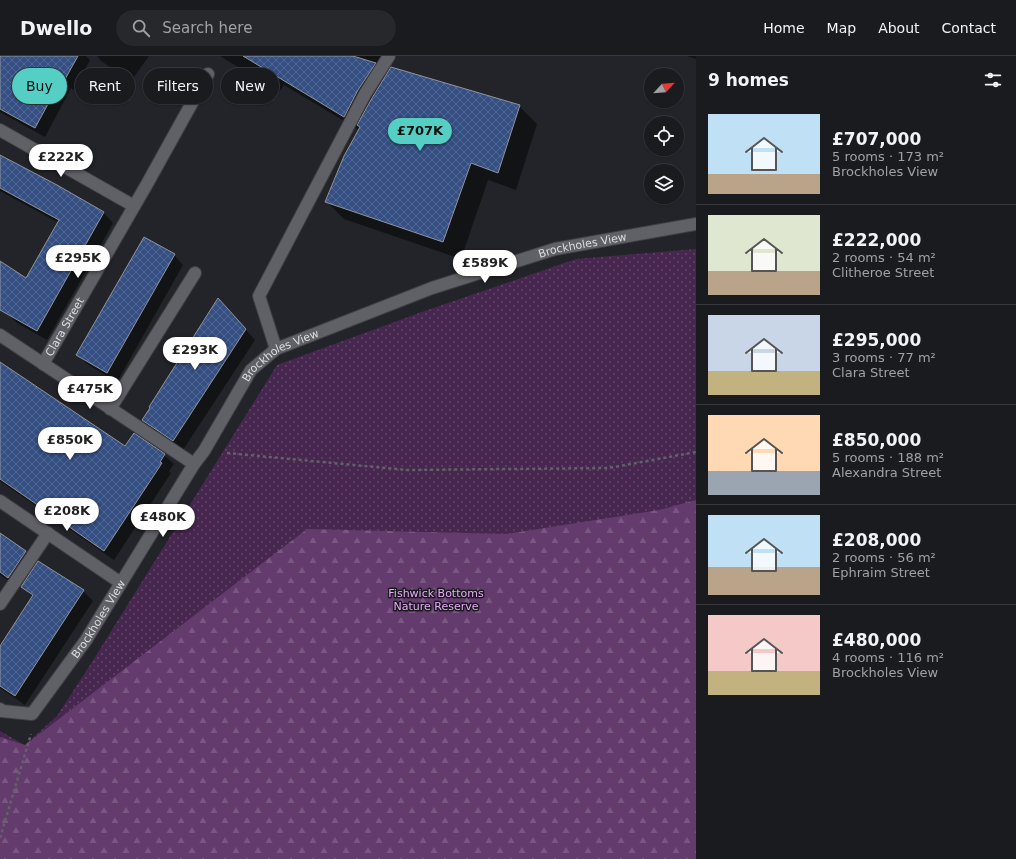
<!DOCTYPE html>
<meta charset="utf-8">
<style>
body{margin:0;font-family:"DejaVu Sans",sans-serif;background:#27282c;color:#f1f3f6;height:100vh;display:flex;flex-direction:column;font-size:15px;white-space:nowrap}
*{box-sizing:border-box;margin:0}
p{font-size:13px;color:#9fa1a4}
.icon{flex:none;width:22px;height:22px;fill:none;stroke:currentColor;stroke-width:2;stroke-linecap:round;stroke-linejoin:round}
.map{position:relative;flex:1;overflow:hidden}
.drawer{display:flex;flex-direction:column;background:#1a1b1f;width:320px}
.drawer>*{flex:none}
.banner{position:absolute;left:12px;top:12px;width:380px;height:36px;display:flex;gap:8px}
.needle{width:26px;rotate:64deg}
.controls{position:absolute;left:644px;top:12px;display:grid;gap:8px}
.controls a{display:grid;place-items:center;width:40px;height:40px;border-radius:50%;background:#1a1b1f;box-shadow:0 1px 3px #0004,0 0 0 1px #38393d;font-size:20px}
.price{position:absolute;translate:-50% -34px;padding:0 9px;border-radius:14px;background:#fff;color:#222;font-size:13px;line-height:26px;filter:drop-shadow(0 1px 2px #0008)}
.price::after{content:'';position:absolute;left:50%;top:24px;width:12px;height:9px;margin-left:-6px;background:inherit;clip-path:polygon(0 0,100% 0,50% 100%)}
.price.on{background:#55cec4;color:#111}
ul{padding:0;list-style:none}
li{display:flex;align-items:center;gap:12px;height:100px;padding:0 12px}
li+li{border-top:1px solid #38393d}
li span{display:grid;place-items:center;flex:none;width:112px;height:80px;border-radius:0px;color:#555}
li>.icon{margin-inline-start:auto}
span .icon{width:48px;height:48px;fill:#fffc;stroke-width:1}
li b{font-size:17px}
h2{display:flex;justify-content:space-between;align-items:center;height:48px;padding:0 12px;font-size:17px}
.tag{padding:0 14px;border-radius:18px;background:#1a1b1f;box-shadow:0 1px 3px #0004,0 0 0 1px #38393d;font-size:14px;line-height:36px}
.tag.on{background:#55cec4;color:#111}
header{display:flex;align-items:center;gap:24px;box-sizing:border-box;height:56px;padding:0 20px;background:#1a1b1f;border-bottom:1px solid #38393d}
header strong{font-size:19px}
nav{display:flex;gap:22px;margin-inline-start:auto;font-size:14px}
.search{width:280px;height:36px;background:#27282c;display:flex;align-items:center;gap:10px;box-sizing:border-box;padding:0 14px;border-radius:22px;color:#9fa1a4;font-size:15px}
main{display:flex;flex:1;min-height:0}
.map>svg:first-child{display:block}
</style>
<header>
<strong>Dwello</strong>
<div class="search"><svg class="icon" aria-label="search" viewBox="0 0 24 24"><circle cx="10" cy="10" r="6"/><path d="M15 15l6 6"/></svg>Search here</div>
<nav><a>Home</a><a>Map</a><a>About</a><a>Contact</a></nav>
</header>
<main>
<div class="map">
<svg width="696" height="803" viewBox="0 0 696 803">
<defs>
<pattern id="grass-dots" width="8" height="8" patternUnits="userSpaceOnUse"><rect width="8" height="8" fill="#47274f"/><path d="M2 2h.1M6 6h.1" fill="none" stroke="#614668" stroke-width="1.8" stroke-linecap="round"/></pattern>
<pattern id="forest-firs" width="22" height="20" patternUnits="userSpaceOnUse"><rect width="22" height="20" fill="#633b6d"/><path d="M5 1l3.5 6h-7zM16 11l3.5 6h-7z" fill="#795782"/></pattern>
<pattern id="building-cross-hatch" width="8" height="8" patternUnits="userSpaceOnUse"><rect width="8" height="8" fill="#354f83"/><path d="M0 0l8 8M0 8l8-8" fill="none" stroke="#526894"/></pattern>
</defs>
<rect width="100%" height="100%" fill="#232429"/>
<path fill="url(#grass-dots)" d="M 696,193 L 696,803 L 0,803 L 0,675 L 25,689 L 57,660 L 92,606 L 277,309 L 422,256 L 576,203 Z"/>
<path fill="url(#forest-firs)" d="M 696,444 L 696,803 L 0,803 L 0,681 L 25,689 L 307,473 L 506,478 L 659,454 Z"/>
<path fill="#0007" d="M 0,0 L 86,0 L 90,4 L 74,34 L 71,32 L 45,81 L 0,56 Z
M 97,0 L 149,0 L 131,25 L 101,5 Z
M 220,0 L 386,0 L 379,11 L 387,19 L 519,50 L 537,68 L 516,134 L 488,124 L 461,203 L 344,163 L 326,145 L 359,74 L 284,29 L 279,36 Z
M 687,0 L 696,0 L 696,3 Z
M 0,100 L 104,157 L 113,167 L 47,284 L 17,267 L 0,251 L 0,206 L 26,223 L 59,167 L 0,135 Z
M 174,199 L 183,209 L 117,326 L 87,308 L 78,299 Z
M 218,243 L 255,284 L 183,394 L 153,374 L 143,364 Z
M 0,307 L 125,391 L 164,399 L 174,408 L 169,415 L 171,417 L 114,504 L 0,425 Z
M 0,479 L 26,496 L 35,506 L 18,531 L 0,519 Z
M 22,530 L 83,535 L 93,545 L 25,649 L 0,632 L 0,587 L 2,589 L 33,541 Z"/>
<path fill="url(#building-cross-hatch)" stroke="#90949a" d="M 0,0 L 78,0 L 64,25 L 61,24 L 35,72 L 0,53 Z
M 243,0 L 353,0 L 376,7 L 358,34 L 344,61 Z
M 391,11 L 520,49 L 498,117 L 471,107 L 443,186 L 325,146 L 344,100 L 360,71 L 357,69 L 372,42 Z
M 0,99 L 57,129 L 104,156 L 37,275 L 0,254 L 0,205 L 26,222 L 59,164 L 0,132 Z
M 144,181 L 175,198 L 107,317 L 76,299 Z
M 218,242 L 246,273 L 173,385 L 142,364 L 150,352 L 149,351 Z
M 0,306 L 125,390 L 134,377 L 165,398 L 160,406 L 162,407 L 104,495 L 0,423 Z
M 0,477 L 26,495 L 8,522 L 0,516 Z
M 38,505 L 84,534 L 15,640 L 0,630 L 0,590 L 33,539 L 21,531 Z"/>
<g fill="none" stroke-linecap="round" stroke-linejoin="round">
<defs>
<g id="minor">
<path d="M 0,74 L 134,150"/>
<path d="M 0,279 L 194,408"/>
<path d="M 276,293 L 259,240 L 365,38 L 389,0"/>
<path id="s1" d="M 43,308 L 147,128 L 208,18"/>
<path d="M 110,353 L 195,217"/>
<path d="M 0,445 L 121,527"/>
<path d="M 0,548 L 48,477"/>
<path id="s2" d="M 0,653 L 2,655 L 32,658 L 86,584 L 194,408 L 204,395 L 251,314 L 276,293 L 432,232 L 555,193 L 696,168"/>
</g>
</defs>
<use href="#minor" stroke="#3f3f44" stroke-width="14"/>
<path stroke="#626368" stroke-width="2.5" stroke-dasharray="3 3" stroke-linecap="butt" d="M 227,397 L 407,414 L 609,412 L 696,396
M 0,782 L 31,678"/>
<use href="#minor" stroke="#606067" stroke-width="12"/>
</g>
<g text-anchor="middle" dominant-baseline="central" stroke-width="3" stroke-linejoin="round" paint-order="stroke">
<g font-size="11" fill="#dcdde1" stroke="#1a1a20">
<text stroke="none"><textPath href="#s2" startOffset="798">Brockholes View</textPath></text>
<text stroke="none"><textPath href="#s1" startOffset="43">Clara Street</textPath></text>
<text stroke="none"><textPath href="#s2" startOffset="474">Brockholes View</textPath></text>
<text stroke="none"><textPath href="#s2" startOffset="149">Brockholes View</textPath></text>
</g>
<g font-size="11" fill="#e8abf8" stroke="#1a1a20">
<text x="436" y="537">Fishwick Bottoms<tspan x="436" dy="13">Nature Reserve</tspan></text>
</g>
</g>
</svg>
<div class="controls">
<a><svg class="needle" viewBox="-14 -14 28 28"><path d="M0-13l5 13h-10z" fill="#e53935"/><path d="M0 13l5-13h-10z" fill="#9fa1a4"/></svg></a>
<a><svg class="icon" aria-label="locate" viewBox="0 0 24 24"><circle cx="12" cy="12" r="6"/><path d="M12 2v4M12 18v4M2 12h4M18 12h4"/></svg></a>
<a><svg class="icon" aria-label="layers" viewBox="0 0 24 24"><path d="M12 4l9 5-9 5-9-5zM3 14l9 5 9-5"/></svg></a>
</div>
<b class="price on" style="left:420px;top:96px">£707K</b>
<b class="price" style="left:61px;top:122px">£222K</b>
<b class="price" style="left:78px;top:223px">£295K</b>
<b class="price" style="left:485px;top:228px">£589K</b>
<b class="price" style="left:195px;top:315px">£293K</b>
<b class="price" style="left:90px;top:354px">£475K</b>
<b class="price" style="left:70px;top:405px">£850K</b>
<b class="price" style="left:67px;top:476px">£208K</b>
<b class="price" style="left:163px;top:482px">£480K</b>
<div class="banner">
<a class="tag on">Buy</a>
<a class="tag">Rent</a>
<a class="tag">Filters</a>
<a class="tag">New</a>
</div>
</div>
<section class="drawer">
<h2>9 homes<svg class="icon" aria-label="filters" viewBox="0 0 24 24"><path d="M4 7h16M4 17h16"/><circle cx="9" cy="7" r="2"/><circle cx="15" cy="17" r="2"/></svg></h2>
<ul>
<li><span style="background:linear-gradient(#bfe0f5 75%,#b9a48a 0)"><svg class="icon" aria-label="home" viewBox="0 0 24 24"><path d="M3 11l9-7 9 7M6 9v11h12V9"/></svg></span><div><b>£707,000</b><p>5 rooms · 173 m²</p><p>Brockholes View</p></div></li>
<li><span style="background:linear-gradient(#dfe7d0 70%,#b9a48a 0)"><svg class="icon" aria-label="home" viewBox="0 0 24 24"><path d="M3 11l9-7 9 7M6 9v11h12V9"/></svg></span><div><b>£222,000</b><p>2 rooms · 54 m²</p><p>Clitheroe Street</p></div></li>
<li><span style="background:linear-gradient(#c9d6e8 70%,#c2b280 0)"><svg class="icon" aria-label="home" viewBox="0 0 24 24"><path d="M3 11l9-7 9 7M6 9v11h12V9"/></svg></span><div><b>£295,000</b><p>3 rooms · 77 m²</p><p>Clara Street</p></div></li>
<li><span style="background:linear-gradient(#ffd9b3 70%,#9aa5b1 0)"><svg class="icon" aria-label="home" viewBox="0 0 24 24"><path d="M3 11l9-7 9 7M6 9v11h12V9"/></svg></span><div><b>£850,000</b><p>5 rooms · 188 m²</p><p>Alexandra Street</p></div></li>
<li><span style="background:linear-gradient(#bfe0f5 65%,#b9a48a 0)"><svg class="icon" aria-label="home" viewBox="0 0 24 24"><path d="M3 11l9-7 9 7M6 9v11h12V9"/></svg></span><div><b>£208,000</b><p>2 rooms · 56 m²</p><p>Ephraim Street</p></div></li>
<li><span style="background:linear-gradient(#f6c9c9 70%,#c2b280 0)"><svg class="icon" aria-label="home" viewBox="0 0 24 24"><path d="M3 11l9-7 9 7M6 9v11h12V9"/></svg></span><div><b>£480,000</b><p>4 rooms · 116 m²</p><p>Brockholes View</p></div></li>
</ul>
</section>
</main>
